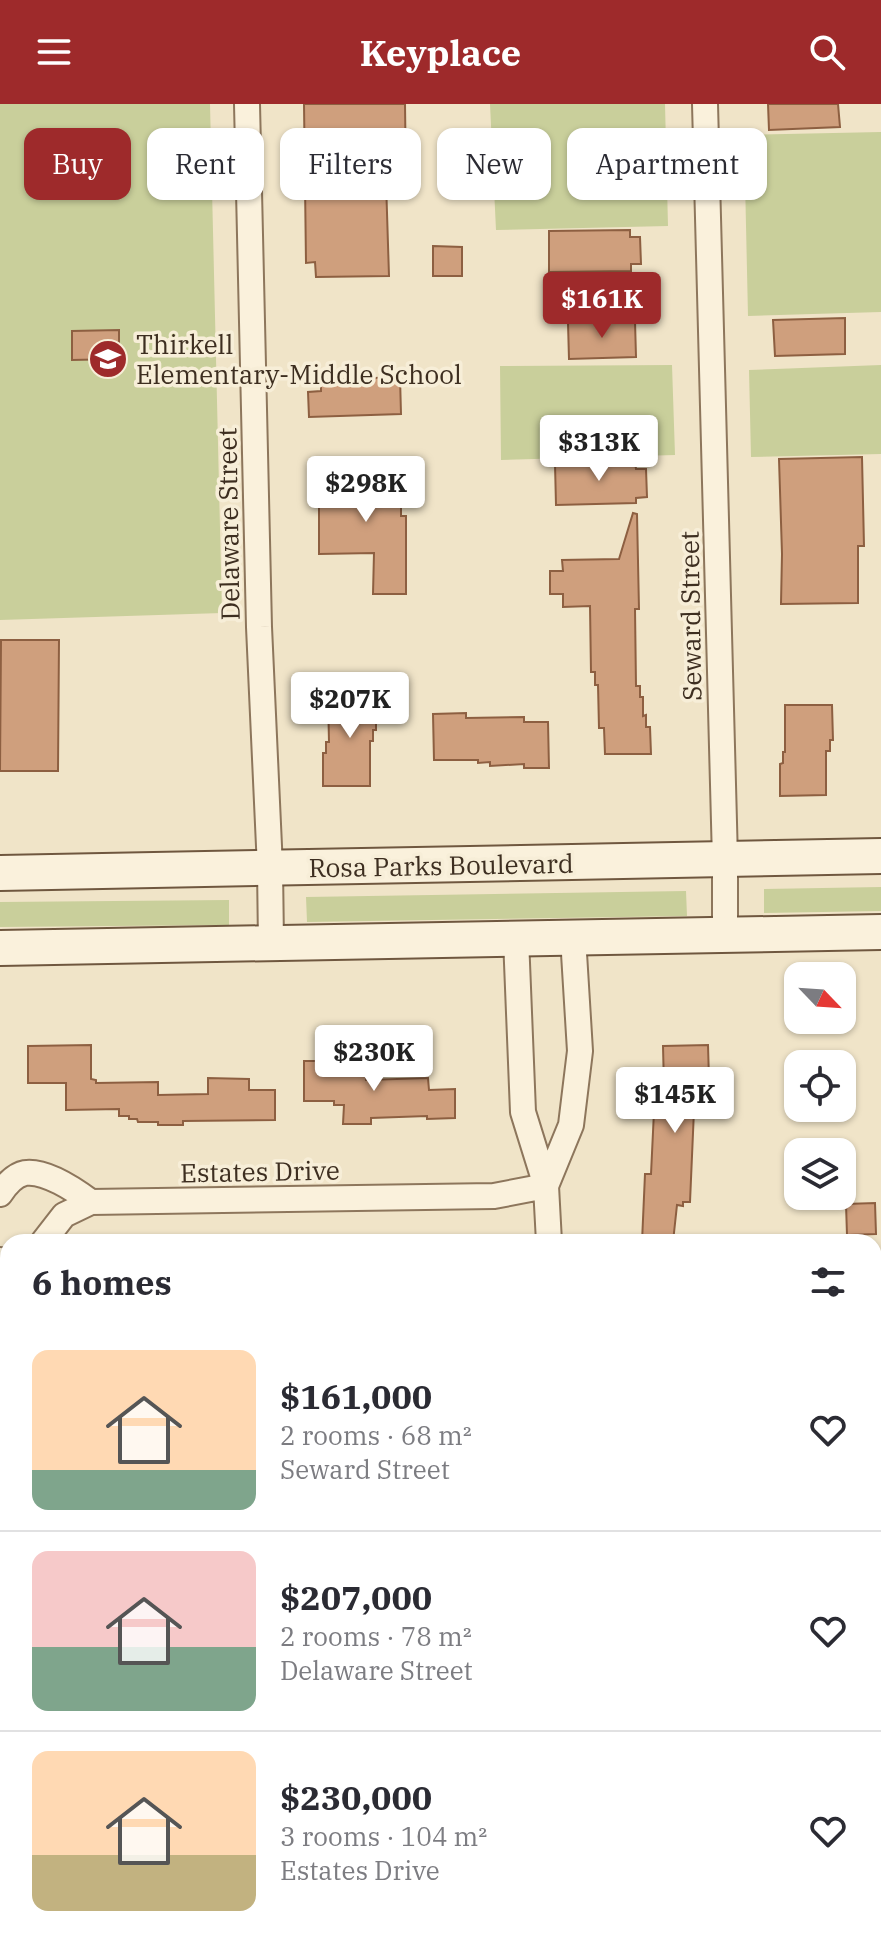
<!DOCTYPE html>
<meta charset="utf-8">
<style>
body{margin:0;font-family:"IBM Plex Serif",serif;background:#f2f2f3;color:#2b2b33;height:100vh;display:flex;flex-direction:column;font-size:30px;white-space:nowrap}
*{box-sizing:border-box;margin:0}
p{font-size:26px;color:#7c7c81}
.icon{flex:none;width:44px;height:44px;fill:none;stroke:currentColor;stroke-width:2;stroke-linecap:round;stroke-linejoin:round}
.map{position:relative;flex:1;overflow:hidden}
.drawer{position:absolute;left:0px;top:1130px;width:882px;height:712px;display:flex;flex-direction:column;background:#fff;border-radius:24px 24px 0 0;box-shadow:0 2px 6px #0004}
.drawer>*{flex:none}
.top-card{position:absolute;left:24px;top:24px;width:834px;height:72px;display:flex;gap:16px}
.needle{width:52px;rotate:115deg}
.buttons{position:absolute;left:784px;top:858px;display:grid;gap:16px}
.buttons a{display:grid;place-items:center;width:72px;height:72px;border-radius:16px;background:#fff;box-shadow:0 2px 6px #0004;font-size:40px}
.price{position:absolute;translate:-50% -68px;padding:0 18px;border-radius:8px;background:#fff;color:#222;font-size:26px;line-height:52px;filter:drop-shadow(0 2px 4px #0008)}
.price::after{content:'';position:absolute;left:50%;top:48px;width:24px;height:18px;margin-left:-12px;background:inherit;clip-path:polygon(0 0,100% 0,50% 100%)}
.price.active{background:#9e2a2b;color:#fff}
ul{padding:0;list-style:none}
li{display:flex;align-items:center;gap:24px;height:200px;padding:0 32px}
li+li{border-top:2px solid #e1e1e2}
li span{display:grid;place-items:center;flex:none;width:224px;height:160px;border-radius:16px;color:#555}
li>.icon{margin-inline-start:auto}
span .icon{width:96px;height:96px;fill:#fffc;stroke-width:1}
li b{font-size:34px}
h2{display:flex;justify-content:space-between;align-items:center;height:96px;padding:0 32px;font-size:34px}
.tag{padding:0 28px;border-radius:16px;background:#fff;box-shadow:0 2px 6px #0004;font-size:28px;line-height:72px}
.tag.active{background:#9e2a2b;color:#fff}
header{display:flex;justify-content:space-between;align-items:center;height:104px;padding:0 32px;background:#9e2a2b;color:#fff;font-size:36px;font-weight:700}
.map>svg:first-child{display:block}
</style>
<header><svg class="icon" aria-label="menu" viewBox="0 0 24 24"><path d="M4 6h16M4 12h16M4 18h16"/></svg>Keyplace<svg class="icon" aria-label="search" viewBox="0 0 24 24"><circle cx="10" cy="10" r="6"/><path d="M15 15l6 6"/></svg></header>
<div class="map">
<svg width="881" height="1842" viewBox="0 0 881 1842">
<rect width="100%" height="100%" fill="#f0e4c8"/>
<path fill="#c9cf9b" d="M 0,0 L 210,0 L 222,509 L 0,516 Z
M 490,0 L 665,0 L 668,122 L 496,126 Z
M 881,28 L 881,208 L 748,212 L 744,31 Z
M 672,261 L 675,351 L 501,356 L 500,262 Z
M 881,261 L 881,350 L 751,353 L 749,266 Z
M 881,783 L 881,807 L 764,809 L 764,785 Z
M 686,787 L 687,812 L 307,818 L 306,793 Z
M 229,796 L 229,821 L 0,823 L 0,798 Z"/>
<path fill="#cf9f7d" stroke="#8d5f41" stroke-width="2" d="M 304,0 L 405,0 L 406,77 L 386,77 L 389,172 L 316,173 L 315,158 L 306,159 Z
M 768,0 L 838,0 L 840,23 L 769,26 Z
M 630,126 L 630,133 L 640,133 L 641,160 L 631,160 L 631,167 L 549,168 L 549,127 Z
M 433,142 L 462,143 L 462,172 L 433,172 Z
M 845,214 L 845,250 L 775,252 L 773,216 Z
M 635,217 L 636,253 L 569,255 L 568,219 Z
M 119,226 L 119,255 L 72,256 L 72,227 Z
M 400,273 L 401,310 L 309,313 L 308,288 L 321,287 L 321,276 Z
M 862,353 L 864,442 L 858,442 L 858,499 L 781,500 L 782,450 L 779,355 Z
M 635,358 L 636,365 L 646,365 L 647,393 L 636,394 L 636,399 L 556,401 L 555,360 Z
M 322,369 L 401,369 L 401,412 L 406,412 L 406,490 L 373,490 L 374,449 L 319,450 L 319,385 L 322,385 Z
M 633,409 L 637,410 L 639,505 L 635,505 L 636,582 L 640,582 L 640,593 L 643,593 L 643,612 L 646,611 L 646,623 L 650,623 L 651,650 L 605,650 L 604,624 L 599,624 L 598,581 L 595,581 L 595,568 L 591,568 L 590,502 L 563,503 L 563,490 L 550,490 L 550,467 L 563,467 L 562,456 L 619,455 Z
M 1,536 L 59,536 L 58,667 L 0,667 Z
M 376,590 L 376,626 L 373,626 L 373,637 L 370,637 L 370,682 L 323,682 L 323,649 L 326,649 L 326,638 L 329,638 L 328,591 Z
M 785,601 L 832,601 L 833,636 L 830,636 L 830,647 L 826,647 L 826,691 L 780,692 L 780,660 L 783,659 L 783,648 L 785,648 Z
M 466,609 L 466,614 L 524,613 L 524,618 L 548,618 L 549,664 L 524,664 L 524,660 L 490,662 L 490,658 L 478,659 L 478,656 L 434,656 L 433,610 Z
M 91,941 L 91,975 L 96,976 L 96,979 L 158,978 L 158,991 L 208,990 L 208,974 L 249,975 L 249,986 L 275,986 L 275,1016 L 183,1017 L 183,1021 L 158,1021 L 158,1018 L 138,1018 L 137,1015 L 129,1015 L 129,1012 L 119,1012 L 119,1005 L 66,1006 L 66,979 L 28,979 L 28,942 Z
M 708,941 L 709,975 L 721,975 L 722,1005 L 694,1006 L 690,1098 L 683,1098 L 683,1102 L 677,1101 L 673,1138 L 642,1138 L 645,1070 L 651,1070 L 654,1007 L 644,1007 L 644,984 L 664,983 L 663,942 Z
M 304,957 L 366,957 L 366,976 L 428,974 L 429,986 L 455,985 L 455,1014 L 427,1015 L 427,1012 L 371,1014 L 371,1020 L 343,1020 L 344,1001 L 334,1001 L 334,997 L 304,997 Z
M 875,1099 L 876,1130 L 847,1131 L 846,1100 Z"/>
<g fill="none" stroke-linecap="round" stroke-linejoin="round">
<defs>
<path id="street" d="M 247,0 L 259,523 L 270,764 L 271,839
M 705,0 L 725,756 L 725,831
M 516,834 L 523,1008 L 546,1082 L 549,1138
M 546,1082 L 571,1021 L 580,947 L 573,833
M 0,1090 C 6,1081 14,1071 25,1069 C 45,1066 75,1086 91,1098
M 43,1138 L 64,1111 L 91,1098 L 494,1092 L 546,1082
M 0,1156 L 8,1164
M 75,1834 L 84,1842
M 608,1834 L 610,1842
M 25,1842 L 29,1834
M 533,1842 L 543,1834"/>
<path id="secondary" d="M 0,769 L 881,752
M 0,844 L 881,828"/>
</defs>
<use href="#street" stroke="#8d765c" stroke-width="28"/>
<use href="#secondary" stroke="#6f573f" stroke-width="38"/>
<use href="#street" stroke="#faf1dc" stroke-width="24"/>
<use href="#secondary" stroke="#faf1dc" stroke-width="34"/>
</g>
<defs>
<symbol id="school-disc" viewBox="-11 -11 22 22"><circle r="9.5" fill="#9e2a2b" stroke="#f7eed8"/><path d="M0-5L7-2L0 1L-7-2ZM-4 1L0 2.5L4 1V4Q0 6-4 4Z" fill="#fff"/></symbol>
</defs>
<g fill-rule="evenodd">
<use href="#school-disc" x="86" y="233" width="44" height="44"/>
</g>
<g text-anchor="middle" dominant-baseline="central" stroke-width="7" stroke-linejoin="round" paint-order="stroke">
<g font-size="26" fill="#3d2e20" stroke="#f7eed8" text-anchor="start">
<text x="136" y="240">Thirkell<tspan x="136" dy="30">Elementary-Middle School</tspan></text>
</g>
<g font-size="26" fill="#3d2e20" stroke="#f7eed8">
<text transform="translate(228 420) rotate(-91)">Delaware Street</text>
<text transform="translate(690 512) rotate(-91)">Seward Street</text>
<text transform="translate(441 761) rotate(-1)">Rosa Parks Boulevard</text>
<text transform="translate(260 1067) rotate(-1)">Estates Drive</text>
</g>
</g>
</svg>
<div class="buttons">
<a><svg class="needle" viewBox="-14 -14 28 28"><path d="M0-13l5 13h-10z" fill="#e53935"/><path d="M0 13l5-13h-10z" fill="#7c7c81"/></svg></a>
<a><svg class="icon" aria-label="locate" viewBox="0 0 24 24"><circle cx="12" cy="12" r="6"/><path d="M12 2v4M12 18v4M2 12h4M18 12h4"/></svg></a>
<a><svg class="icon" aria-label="layers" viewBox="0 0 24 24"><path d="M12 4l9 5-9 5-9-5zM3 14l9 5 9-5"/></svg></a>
</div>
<b class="price active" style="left:602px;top:236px">$161K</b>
<b class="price" style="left:599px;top:379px">$313K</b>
<b class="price" style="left:366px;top:420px">$298K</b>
<b class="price" style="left:350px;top:636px">$207K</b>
<b class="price" style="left:374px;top:989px">$230K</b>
<b class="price" style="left:675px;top:1031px">$145K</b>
<div class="top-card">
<a class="tag active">Buy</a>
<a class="tag">Rent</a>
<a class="tag">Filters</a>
<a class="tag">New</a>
<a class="tag">Apartment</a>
</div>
<section class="drawer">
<h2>6 homes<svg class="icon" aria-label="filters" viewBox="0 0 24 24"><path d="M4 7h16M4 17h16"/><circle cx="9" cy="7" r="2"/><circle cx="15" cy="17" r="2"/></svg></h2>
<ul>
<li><span style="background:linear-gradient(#ffd9b3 75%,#7fa58c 0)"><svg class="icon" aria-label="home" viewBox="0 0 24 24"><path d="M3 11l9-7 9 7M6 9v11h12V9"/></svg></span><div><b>$161,000</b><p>2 rooms · 68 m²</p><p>Seward Street</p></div><svg class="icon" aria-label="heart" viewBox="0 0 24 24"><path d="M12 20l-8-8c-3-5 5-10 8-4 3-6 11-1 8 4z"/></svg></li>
<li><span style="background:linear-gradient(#f6c9c9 60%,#7fa58c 0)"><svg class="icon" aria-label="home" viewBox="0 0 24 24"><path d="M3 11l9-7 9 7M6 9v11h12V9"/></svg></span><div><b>$207,000</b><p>2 rooms · 78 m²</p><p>Delaware Street</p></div><svg class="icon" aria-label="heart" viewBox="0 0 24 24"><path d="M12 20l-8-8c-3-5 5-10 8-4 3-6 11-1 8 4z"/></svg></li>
<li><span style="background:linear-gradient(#ffd9b3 65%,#c2b280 0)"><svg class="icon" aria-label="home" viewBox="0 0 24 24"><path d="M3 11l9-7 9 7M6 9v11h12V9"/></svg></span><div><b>$230,000</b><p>3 rooms · 104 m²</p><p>Estates Drive</p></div><svg class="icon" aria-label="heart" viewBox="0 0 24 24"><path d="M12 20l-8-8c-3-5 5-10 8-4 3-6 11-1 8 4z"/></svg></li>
</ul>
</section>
</div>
